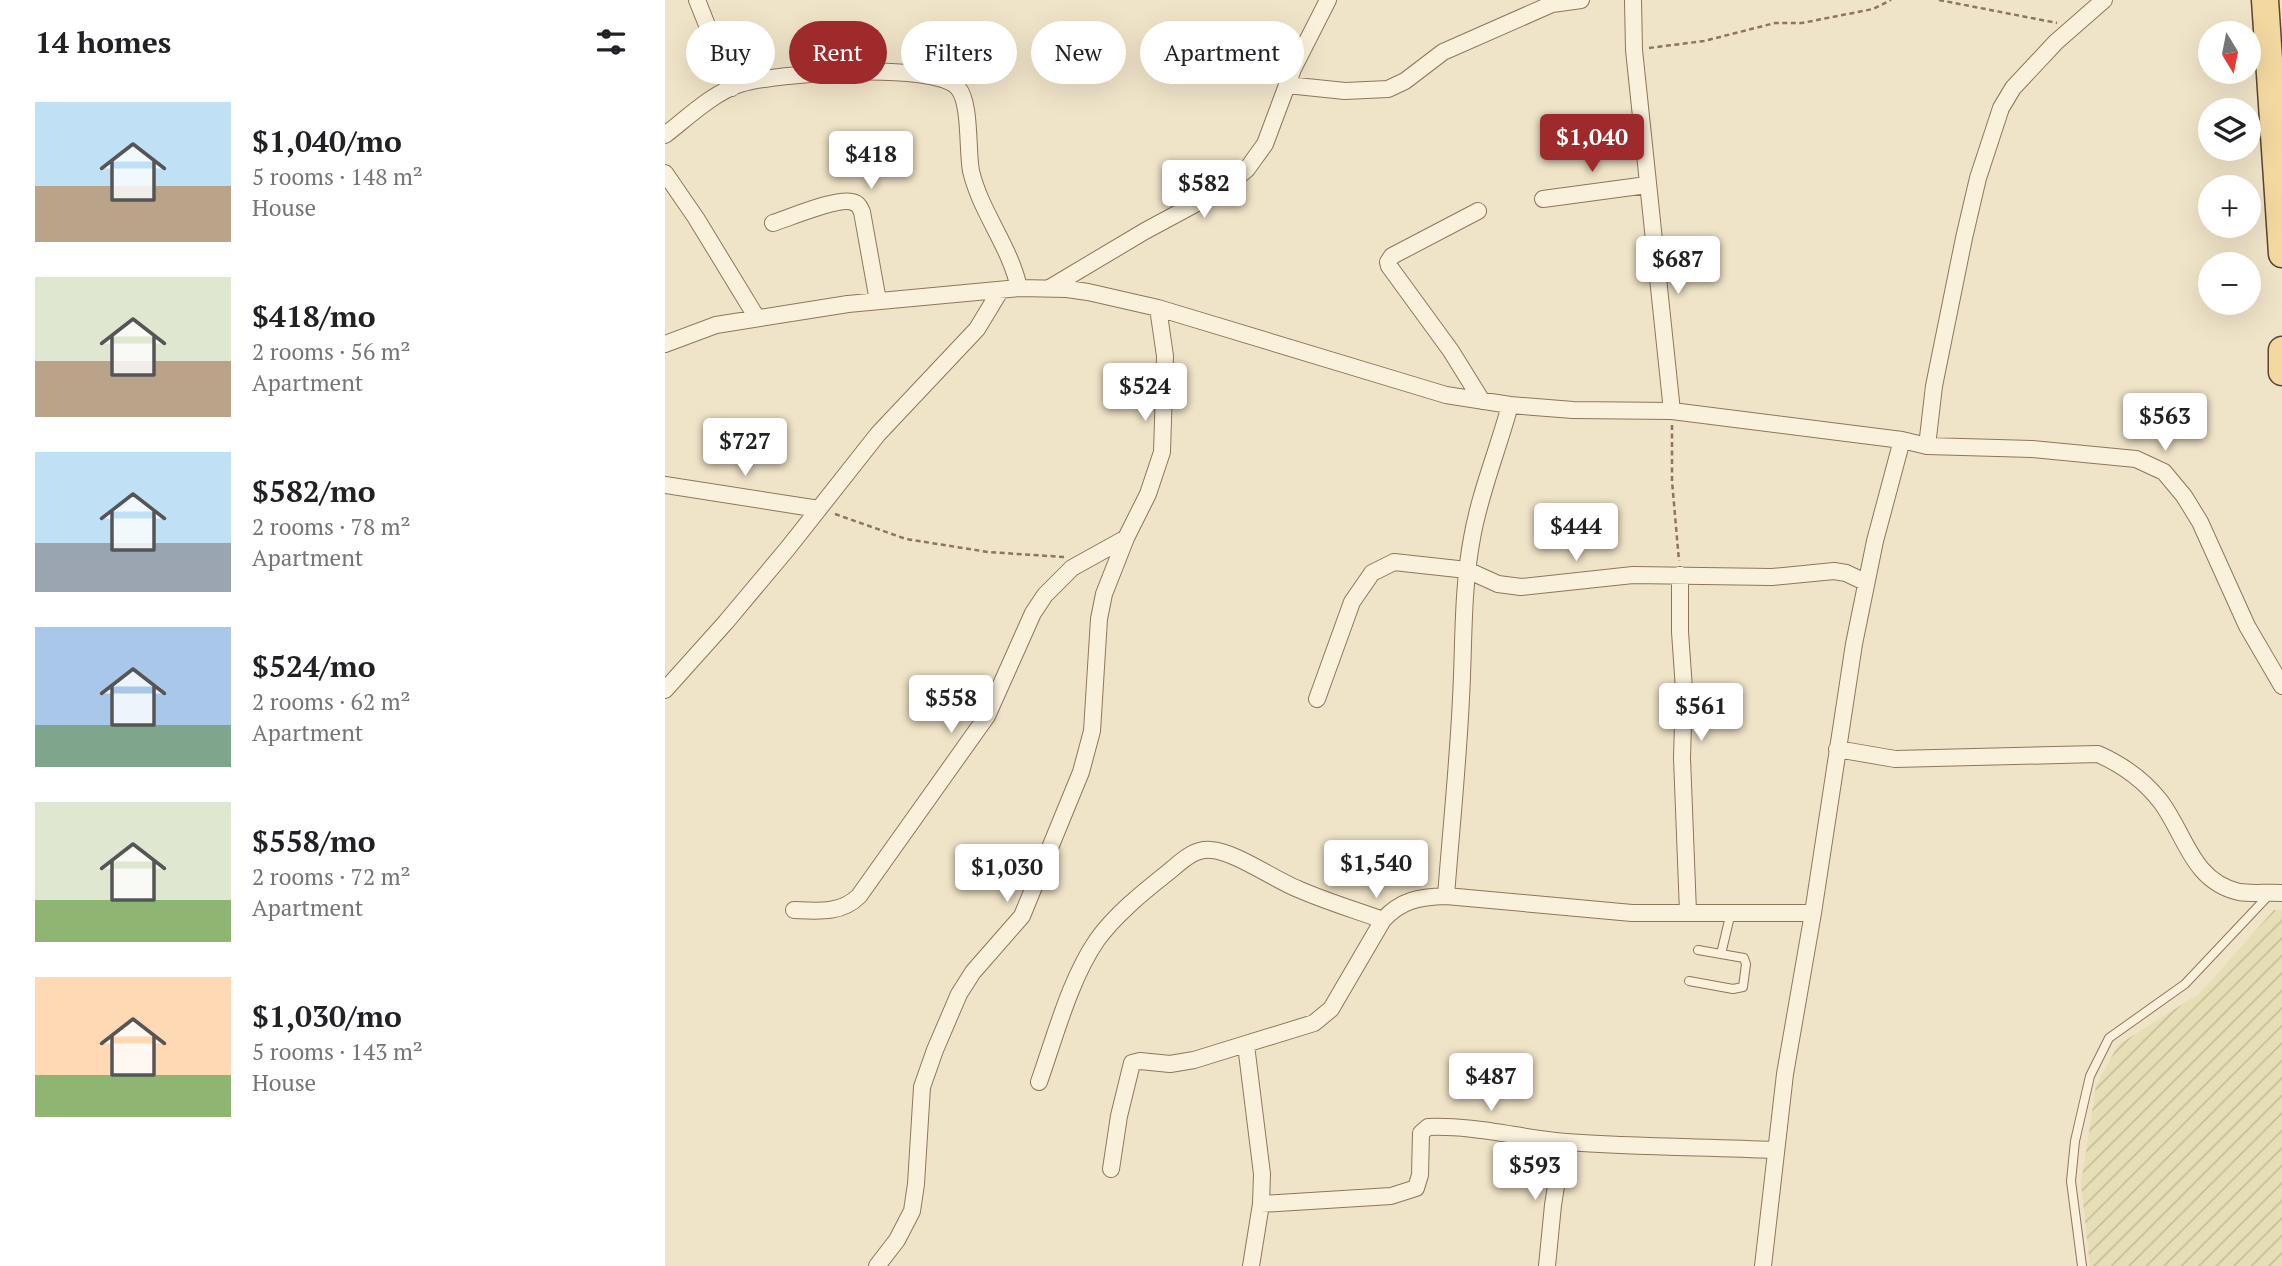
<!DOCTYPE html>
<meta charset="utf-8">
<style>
body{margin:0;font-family:"PT Serif",serif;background:#f6f6f6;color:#202124;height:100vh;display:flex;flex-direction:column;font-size:26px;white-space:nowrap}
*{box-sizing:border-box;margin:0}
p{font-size:23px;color:#757577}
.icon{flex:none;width:38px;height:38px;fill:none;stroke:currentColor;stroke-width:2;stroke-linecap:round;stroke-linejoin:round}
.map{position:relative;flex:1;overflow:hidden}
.sheet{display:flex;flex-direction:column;background:#fff;width:665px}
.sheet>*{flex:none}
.guide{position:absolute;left:21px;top:21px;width:665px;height:63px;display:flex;gap:14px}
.needle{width:46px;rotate:170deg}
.tools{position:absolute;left:1533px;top:21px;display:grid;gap:14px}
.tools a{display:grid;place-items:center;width:63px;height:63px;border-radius:50%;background:#fff;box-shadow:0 7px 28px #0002;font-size:35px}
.price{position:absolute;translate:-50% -60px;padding:0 16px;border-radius:7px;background:#fff;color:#222;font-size:23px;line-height:46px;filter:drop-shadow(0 2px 4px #0008)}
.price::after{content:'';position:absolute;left:50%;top:42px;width:21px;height:16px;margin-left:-10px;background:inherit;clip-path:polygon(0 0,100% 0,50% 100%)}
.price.current{background:#9e2a2b;color:#fff}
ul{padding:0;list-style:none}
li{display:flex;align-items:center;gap:21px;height:175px;padding:0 35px}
li span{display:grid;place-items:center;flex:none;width:196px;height:140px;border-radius:0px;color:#555}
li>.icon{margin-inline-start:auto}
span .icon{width:84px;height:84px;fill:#fffc;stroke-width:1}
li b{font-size:30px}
h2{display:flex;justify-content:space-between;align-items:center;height:84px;padding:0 35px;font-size:30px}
.tag{padding:0 24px;border-radius:32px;background:#fff;box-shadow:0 7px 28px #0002;font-size:24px;line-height:63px}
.tag.current{background:#9e2a2b;color:#fff}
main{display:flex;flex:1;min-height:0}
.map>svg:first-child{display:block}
</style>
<main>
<section class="sheet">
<h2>14 homes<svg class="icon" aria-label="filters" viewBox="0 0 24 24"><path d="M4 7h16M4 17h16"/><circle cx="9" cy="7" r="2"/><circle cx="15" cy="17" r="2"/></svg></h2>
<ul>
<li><span style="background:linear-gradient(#bfe0f5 60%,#b9a48a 0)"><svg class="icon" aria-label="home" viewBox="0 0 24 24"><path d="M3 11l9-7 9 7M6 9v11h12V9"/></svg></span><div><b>$1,040/mo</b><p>5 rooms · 148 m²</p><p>House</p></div></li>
<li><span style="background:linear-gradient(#dfe7d0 60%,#b9a48a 0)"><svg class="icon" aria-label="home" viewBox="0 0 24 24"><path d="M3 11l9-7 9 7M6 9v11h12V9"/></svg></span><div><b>$418/mo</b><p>2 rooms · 56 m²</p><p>Apartment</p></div></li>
<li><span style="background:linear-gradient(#bfe0f5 65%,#9aa5b1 0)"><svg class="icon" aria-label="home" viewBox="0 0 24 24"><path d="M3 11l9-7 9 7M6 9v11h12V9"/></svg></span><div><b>$582/mo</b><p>2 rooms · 78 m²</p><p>Apartment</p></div></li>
<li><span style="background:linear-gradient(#a9c7e8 70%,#7fa58c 0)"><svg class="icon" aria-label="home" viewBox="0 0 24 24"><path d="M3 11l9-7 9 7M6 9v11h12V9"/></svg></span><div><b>$524/mo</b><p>2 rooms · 62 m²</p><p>Apartment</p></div></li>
<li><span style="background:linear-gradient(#dfe7d0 70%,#8fb573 0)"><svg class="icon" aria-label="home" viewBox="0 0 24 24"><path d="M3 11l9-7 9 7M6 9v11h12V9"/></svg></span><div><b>$558/mo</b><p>2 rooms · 72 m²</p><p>Apartment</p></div></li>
<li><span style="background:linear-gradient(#ffd9b3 70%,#8fb573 0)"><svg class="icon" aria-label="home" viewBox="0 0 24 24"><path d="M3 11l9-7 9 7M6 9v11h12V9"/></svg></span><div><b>$1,030/mo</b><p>5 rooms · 143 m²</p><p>House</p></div></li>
</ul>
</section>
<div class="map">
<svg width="1617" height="1266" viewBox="0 0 1617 1266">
<defs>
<pattern id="farmland-furrows" width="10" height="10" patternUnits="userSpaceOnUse" patternTransform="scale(1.75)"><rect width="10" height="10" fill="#e6deb5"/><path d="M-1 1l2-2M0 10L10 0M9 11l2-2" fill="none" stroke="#c6bf9b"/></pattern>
</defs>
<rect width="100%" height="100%" fill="#f0e4c8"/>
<path fill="url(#farmland-furrows)" d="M 1609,910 L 1617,910 L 1617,1266 L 1425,1266 L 1416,1184 L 1431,1086 L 1453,1045 L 1535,993 Z"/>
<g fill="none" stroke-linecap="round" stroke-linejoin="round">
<defs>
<path id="service" d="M 1056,954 L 1066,912
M 1024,981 L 1068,989 L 1078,987 L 1081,964 L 1079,958 L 1033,950
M 1417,1266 L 1406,1181 L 1410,1141 L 1425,1076 L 1444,1038 L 1520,984 L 1604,895"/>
<path id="minor" d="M 32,0 L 67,88
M 968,0 L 969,50 L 1007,411
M 622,85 L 680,91 L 723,89 L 740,81 L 778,52 L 887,4 L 916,0
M 0,135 C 22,118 48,93 75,84 C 109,73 270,61 293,88 C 306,103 302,150 306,171 C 316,213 345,246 354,288
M 0,173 L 31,218 L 92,318
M 878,199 L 982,185
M 813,211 L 727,256 L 723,262 L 724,266 L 786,351 L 817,401
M 108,223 C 124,218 177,195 190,203 C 194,204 195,208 197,212 L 213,301
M 386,287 L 480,231 L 558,189 L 582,169 L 600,144 L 628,69 L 663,0
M 0,344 L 51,325 L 183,304 L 354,288 L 402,289 L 423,292 L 493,308 L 781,395 L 845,405 L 908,410 L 1007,411 L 1237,440 L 1210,541 L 1189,644 L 1148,913 L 1120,1074 L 1098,1266
M 1237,440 L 1262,446 L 1367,449 L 1471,459 L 1499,472 L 1519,496 L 1535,522 L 1582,626 L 1617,686
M 1262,446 L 1269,386 L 1299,238 L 1313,178 L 1336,108 L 1348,88 L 1391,42 L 1439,0
M 0,485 L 154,509
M 1015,575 L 1015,632 L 1019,689 L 1017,758 L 1023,912
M 0,690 L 61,622 L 123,548 L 213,434 L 312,329 L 335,291
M 652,699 L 687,602 L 707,573 L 729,562 L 802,570 L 833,584 L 856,587 L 968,575 L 1107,577 L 1169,571 L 1181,573 L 1200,582
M 1172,749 L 1230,759 L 1433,754 C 1458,765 1479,780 1496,802 C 1521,836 1527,881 1574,892 C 1587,894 1603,892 1617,893
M 781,896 C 786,830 793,764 796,698 C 799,645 797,591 807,538 C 815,492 833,450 845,405
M 129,910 C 152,911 176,914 194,896 L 322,716 L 368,613 L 380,595 L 407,568 L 461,538
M 581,1045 L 597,1174 L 596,1204 L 586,1266
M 374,1082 C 390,1037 405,979 432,940 C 450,915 477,893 501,874 C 515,863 528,848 546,850 C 569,851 610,880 633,889 C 660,901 690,910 718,920
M 446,1169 L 454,1116 L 467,1063 L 475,1061 L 505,1064 L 529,1060 L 649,1023 L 666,1009 L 718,920 C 736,900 754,897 781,896 L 967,913 L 1148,913
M 596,1204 L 726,1196 L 751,1188 L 755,1175 L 756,1133 L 763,1127 C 809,1125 855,1138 901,1142 C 971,1147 1040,1147 1110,1150
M 212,1266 L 232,1240 L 247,1211 L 251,1184 L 257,1087 L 270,1050 L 294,994 L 308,972 L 357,916 L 416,772 L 427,731 L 434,619 L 439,594 L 461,538 L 483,494 L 497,452 L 500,356 L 493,308
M 882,1266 L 888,1205 L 898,1142"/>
<path id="primary" d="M 1600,0 L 1617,254
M 1617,350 L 1617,372"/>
</defs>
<use href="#service" stroke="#8d765c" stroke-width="10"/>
<use href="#minor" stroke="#8d765c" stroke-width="18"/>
<use href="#primary" stroke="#5b4430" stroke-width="29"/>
<path stroke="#8d765c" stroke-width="2.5" stroke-dasharray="5 3.5" stroke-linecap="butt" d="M 1274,0 L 1392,23
M 984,48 L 1039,41 L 1110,23 L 1137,23 L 1208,9 L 1226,0
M 1007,425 L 1007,481 L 1014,561
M 170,514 L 241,539 L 323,552 L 399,557"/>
<use href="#service" stroke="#faf1dc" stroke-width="8"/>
<use href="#minor" stroke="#faf1dc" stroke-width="16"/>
<use href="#primary" stroke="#f3d9a0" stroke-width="26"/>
</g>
</svg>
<div class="tools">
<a><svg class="needle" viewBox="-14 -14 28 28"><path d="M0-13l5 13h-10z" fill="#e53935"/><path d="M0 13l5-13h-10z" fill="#757577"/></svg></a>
<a><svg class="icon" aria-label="layers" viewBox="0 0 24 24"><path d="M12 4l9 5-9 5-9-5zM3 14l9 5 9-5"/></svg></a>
<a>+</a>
<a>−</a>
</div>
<b class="price current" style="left:927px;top:174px">$1,040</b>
<b class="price" style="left:206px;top:191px">$418</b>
<b class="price" style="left:539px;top:220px">$582</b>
<b class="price" style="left:1013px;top:296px">$687</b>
<b class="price" style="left:480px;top:423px">$524</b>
<b class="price" style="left:1500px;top:453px">$563</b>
<b class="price" style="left:80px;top:478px">$727</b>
<b class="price" style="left:911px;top:563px">$444</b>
<b class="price" style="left:286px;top:735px">$558</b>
<b class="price" style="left:1036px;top:743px">$561</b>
<b class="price" style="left:711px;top:900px">$1,540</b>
<b class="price" style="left:342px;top:904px">$1,030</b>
<b class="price" style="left:826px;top:1113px">$487</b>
<b class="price" style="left:870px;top:1202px">$593</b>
<div class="guide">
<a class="tag">Buy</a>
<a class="tag current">Rent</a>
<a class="tag">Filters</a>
<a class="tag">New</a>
<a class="tag">Apartment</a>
</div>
</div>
</main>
